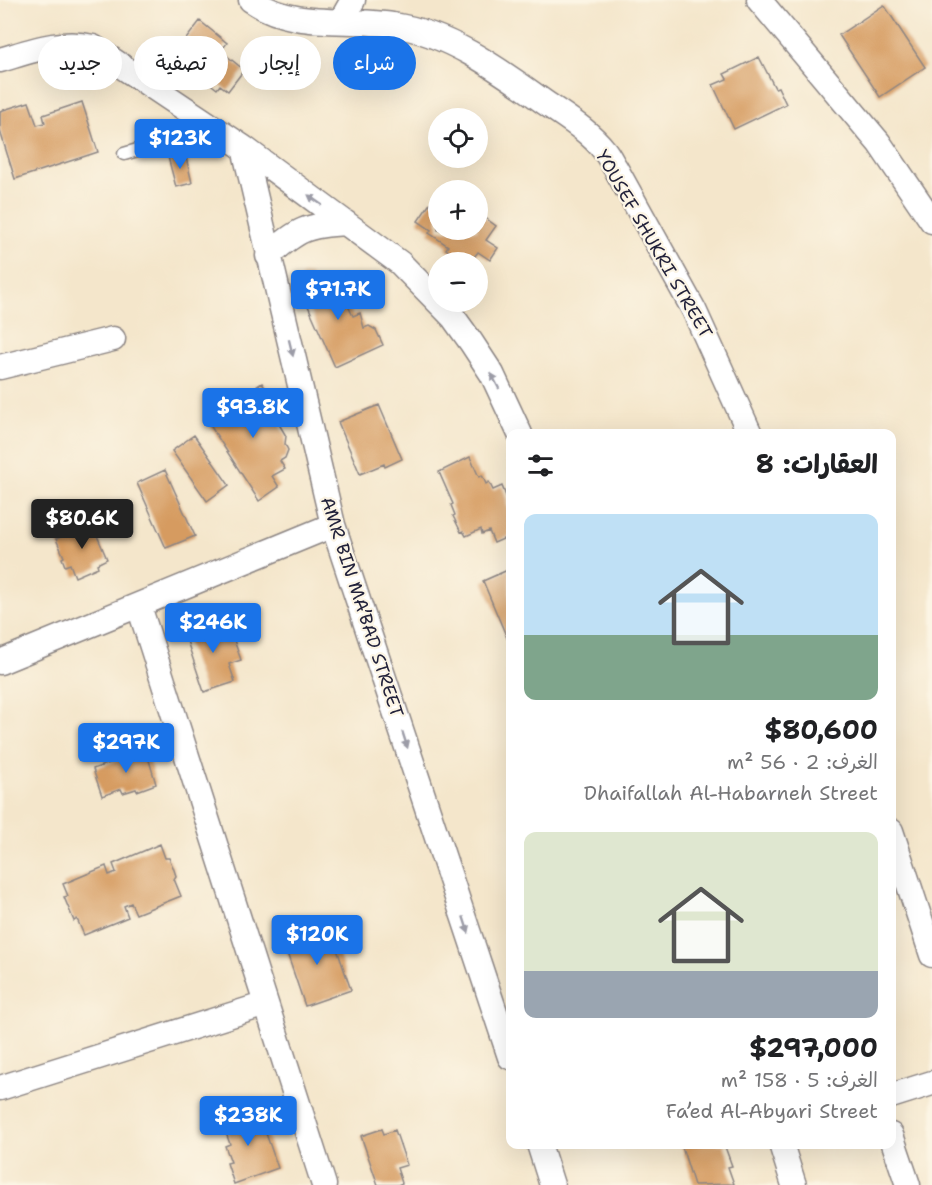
<!DOCTYPE html>
<html lang="ar">
<meta charset="utf-8">
<style>
body{margin:0;font-family:"Shantell Sans","Playpen Sans Arabic",sans-serif;background:#f2f2f2;color:#202124;direction:rtl;height:100vh;display:flex;flex-direction:column;font-size:22px;white-space:nowrap}
*{box-sizing:border-box;margin:0}
p{font-size:20px;color:#757577}
.icon{flex:none;width:33px;height:33px;fill:none;stroke:currentColor;stroke-width:2;stroke-linecap:round;stroke-linejoin:round}
.map{position:relative;flex:1;overflow:hidden;direction:ltr}
.panel{position:absolute;left:506px;top:429px;width:390px;height:720px;display:flex;flex-direction:column;background:#fff;border-radius:12px;box-shadow:0 6px 24px #0002;direction:rtl}
.panel>*{flex:none}
.top-card{position:absolute;left:18px;top:36px;width:398px;height:54px;direction:rtl;display:flex;gap:12px}
.fabs{position:absolute;left:428px;top:108px;display:grid;gap:12px}
.fabs a{display:grid;place-items:center;width:60px;height:60px;border-radius:50%;background:#fff;box-shadow:0 6px 24px #0002;font-size:30px}
.price{position:absolute;translate:-50% -51px;padding:0 14px;border-radius:6px;background:#1a73e8;color:#fff;font-size:20px;line-height:39px;filter:drop-shadow(0 2px 3px #0008)}
.price::after{content:'';position:absolute;left:50%;top:36px;width:18px;height:14px;margin-left:-9px;background:inherit;clip-path:polygon(0 0,100% 0,50% 100%)}
.price.current{background:#222;color:#fff}
ul{padding:0;list-style:none}
li{display:grid;align-content:center;gap:12px;height:318px;padding:0 18px}
li span{display:grid;place-items:center;height:186px;border-radius:12px;color:#555}
li>.icon{margin-inline-start:auto}
span .icon{width:108px;height:108px;fill:#fffc;stroke-width:1}
li b{font-size:26px}
h2{display:flex;justify-content:space-between;align-items:center;height:72px;padding:0 18px;font-size:26px}
.tag{padding:0 21px;border-radius:27px;background:#fff;box-shadow:0 6px 24px #0002;font-size:21px;line-height:54px}
.tag.current{background:#1a73e8;color:#fff}
.map>svg:first-child{display:block}
</style>
<div class="map">
<svg width="932" height="1185" viewBox="0 0 932 1185">
<rect width="100%" height="100%" fill="#fcf5e5"/>
<filter id="ink" filterUnits="userSpaceOnUse"><feTurbulence type="fractalNoise" baseFrequency=".0167" numOctaves="2"/><feDisplacementMap in="SourceGraphic" scale="12" xChannelSelector="R" yChannelSelector="G"/><feConvolveMatrix kernelMatrix="1 2 1 2 8 2 1 2 1" color-interpolation-filters="sRGB"/></filter>
<filter id="wash" filterUnits="userSpaceOnUse"><feTurbulence type="fractalNoise" baseFrequency=".008" numOctaves="4" result="noise"/><feDisplacementMap in="SourceGraphic" scale="24" xChannelSelector="R" yChannelSelector="G"/><feGaussianBlur stdDeviation="1.35" result="paint"/><feColorMatrix in="noise" values="0 0 0 0 0 0 0 0 0 0 0 0 0 0 0 0 0 1.4 0 .05"/><feComposite in="paint" operator="in"/></filter>
<g filter="url(#wash)">
<rect width="100%" height="100%" fill="#f4e6cb"/>
<g id="blocks">
<path fill="#d69b61" d="M 884,5 L 925,67 L 880,97 L 839,35 Z
M 200,21 L 227,43 L 221,51 L 244,70 L 228,91 L 220,85 L 217,89 L 185,64 L 188,61 L 176,52 Z
M 759,57 L 775,88 L 778,87 L 786,104 L 734,129 L 713,85 L 727,79 L 724,74 Z
M 29,102 L 37,125 L 45,123 L 43,115 L 82,102 L 98,152 L 15,179 L 0,131 L 0,111 Z
M 185,153 L 192,183 L 176,187 L 168,157 Z
M 433,199 L 438,203 L 438,230 L 477,230 L 477,212 L 496,226 L 486,240 L 498,248 L 490,260 L 478,252 L 470,262 L 465,262 L 446,249 L 448,246 L 429,233 L 431,230 L 418,221 Z
M 303,274 L 310,275 L 315,285 L 334,277 L 353,316 L 360,313 L 364,328 L 369,326 L 376,330 L 383,345 L 335,367 L 297,281 Z
M 262,383 L 276,405 L 270,409 L 286,436 L 285,444 L 288,450 L 285,458 L 280,461 L 285,469 L 272,476 L 279,487 L 259,501 L 206,419 Z
M 379,405 L 402,459 L 385,467 L 384,464 L 360,474 L 338,422 Z
M 194,435 L 229,485 L 207,501 L 172,451 Z
M 470,457 L 479,477 L 482,475 L 486,484 L 489,482 L 493,490 L 502,486 L 508,501 L 506,502 L 510,512 L 510,536 L 494,543 L 489,531 L 482,534 L 481,529 L 466,536 L 463,531 L 461,532 L 453,516 L 455,515 L 451,505 L 453,504 L 439,472 Z
M 165,470 L 195,536 L 166,548 L 137,483 Z
M 92,524 L 107,559 L 97,564 L 98,567 L 75,577 L 70,564 L 65,566 L 62,558 L 64,557 L 56,539 Z
M 510,569 L 510,645 L 483,581 Z
M 226,618 L 241,660 L 229,664 L 235,682 L 204,692 L 184,632 Z
M 146,750 L 156,784 L 137,791 L 136,789 L 123,793 L 121,789 L 102,796 L 93,769 Z
M 160,844 L 165,858 L 169,858 L 173,867 L 176,876 L 174,879 L 181,896 L 136,914 L 131,903 L 124,906 L 128,917 L 84,935 L 77,919 L 74,921 L 64,897 L 68,896 L 63,884 L 106,866 L 109,875 L 116,872 L 113,864 Z
M 329,926 L 351,990 L 305,1006 L 283,941 Z
M 249,1108 L 253,1119 L 260,1116 L 278,1168 L 234,1184 L 227,1163 L 231,1162 L 225,1146 L 230,1144 L 226,1133 L 230,1132 L 225,1119 L 234,1116 L 233,1114 Z
M 382,1129 L 384,1134 L 395,1130 L 407,1165 L 397,1168 L 402,1183 L 398,1185 L 378,1185 L 361,1136 Z
M 681,1144 L 724,1144 L 732,1166 L 728,1167 L 734,1184 L 694,1185 Z"/>
</g>
</g>
<g filter="url(#ink)">
<use href="#blocks" fill-opacity="0" stroke="#8b8483" stroke-width="1.5"/>
<g fill="none" stroke-linecap="round" stroke-linejoin="round">
<defs>
<path id="lane" d="M 124,154 L 212,128"/>
<path id="street" d="M 251,0 C 294,30 345,17 393,25 C 450,33 502,72 547,104 C 567,118 589,131 604,150 C 609,156 612,163 616,169 L 694,310 L 750,434
M 759,0 L 879,143 L 932,221
M 341,21 L 353,0
M 0,60 C 31,51 61,39 93,47 L 244,148 L 400,263 L 453,317 L 471,342 L 492,374 L 520,434
M 244,148 L 333,525 L 510,1057
M 268,256 C 298,229 307,225 346,223
M 0,367 L 113,339
M 139,606 L 324,1185
M 0,662 L 333,525
M 891,831 L 932,955
M 0,1088 L 266,1004
M 891,1096 L 932,1083
M 891,1135 L 908,1185
M 539,1144 L 552,1185
M 781,1144 L 794,1185"/>
</defs>
<use href="#lane" stroke="#8b8483" stroke-width="15"/>
<use href="#street" stroke="#8b8483" stroke-width="27"/>
<use href="#lane" stroke="#fff" stroke-width="12"/>
<use href="#street" stroke="#fff" stroke-width="24"/>
</g>
<defs><path id="oneway-solid" d="M-6-.8H1V-3.2L6.5 0L1 3.2V.8H-6Z" transform="scale(1.5)"/></defs>
<g fill="#9c9ca7">
<use href="#oneway-solid" transform="translate(315 200) rotate(-144)"/>
<use href="#oneway-solid" transform="translate(291 348) rotate(76)"/>
<use href="#oneway-solid" transform="translate(495 381) rotate(-118)"/>
<use href="#oneway-solid" transform="translate(405 740) rotate(72)"/>
<use href="#oneway-solid" transform="translate(466 925) rotate(72)"/>
</g>
</g>
<g text-anchor="middle" dominant-baseline="central" stroke-width="4.5" stroke-linejoin="round" paint-order="stroke">
<g font-size="18" fill="#22223b" stroke="#fcf5e5">
<text transform="translate(654 244) rotate(60)">YOUSEF SHUKRI STREET</text>
<text transform="translate(362 607) rotate(72)">AMR BIN MA’BAD STREET</text>
</g>
</g>
</svg>
<div class="fabs">
<a><svg class="icon" aria-label="locate" viewBox="0 0 24 24"><circle cx="12" cy="12" r="6"/><path d="M12 2v4M12 18v4M2 12h4M18 12h4"/></svg></a>
<a>+</a>
<a>−</a>
</div>
<b class="price" style="left:180px;top:170px">$123K</b>
<b class="price" style="left:338px;top:321px">$71.7K</b>
<b class="price" style="left:253px;top:439px">$93.8K</b>
<b class="price current" style="left:82px;top:550px">$80.6K</b>
<b class="price" style="left:213px;top:654px">$246K</b>
<b class="price" style="left:126px;top:774px">$297K</b>
<b class="price" style="left:317px;top:966px">$120K</b>
<b class="price" style="left:248px;top:1147px">$238K</b>
<div class="top-card">
<a class="tag current">شراء</a>
<a class="tag">إيجار</a>
<a class="tag">تصفية</a>
<a class="tag">جديد</a>
</div>
<section class="panel">
<h2>العقارات: 8<svg class="icon" aria-label="filters" viewBox="0 0 24 24"><path d="M4 7h16M4 17h16"/><circle cx="9" cy="7" r="2"/><circle cx="15" cy="17" r="2"/></svg></h2>
<ul>
<li><span style="background:linear-gradient(#bfe0f5 65%,#7fa58c 0)"><svg class="icon" aria-label="home" viewBox="0 0 24 24"><path d="M3 11l9-7 9 7M6 9v11h12V9"/></svg></span><div><b>$80,600</b><p>الغرف: 2 · 56 m²</p><p>Dhaifallah Al-Habarneh Street</p></div></li>
<li><span style="background:linear-gradient(#dfe7d0 75%,#9aa5b1 0)"><svg class="icon" aria-label="home" viewBox="0 0 24 24"><path d="M3 11l9-7 9 7M6 9v11h12V9"/></svg></span><div><b>$297,000</b><p>الغرف: 5 · 158 m²</p><p>Fa’ed Al-Abyari Street</p></div></li>
</ul>
</section>
</div>
